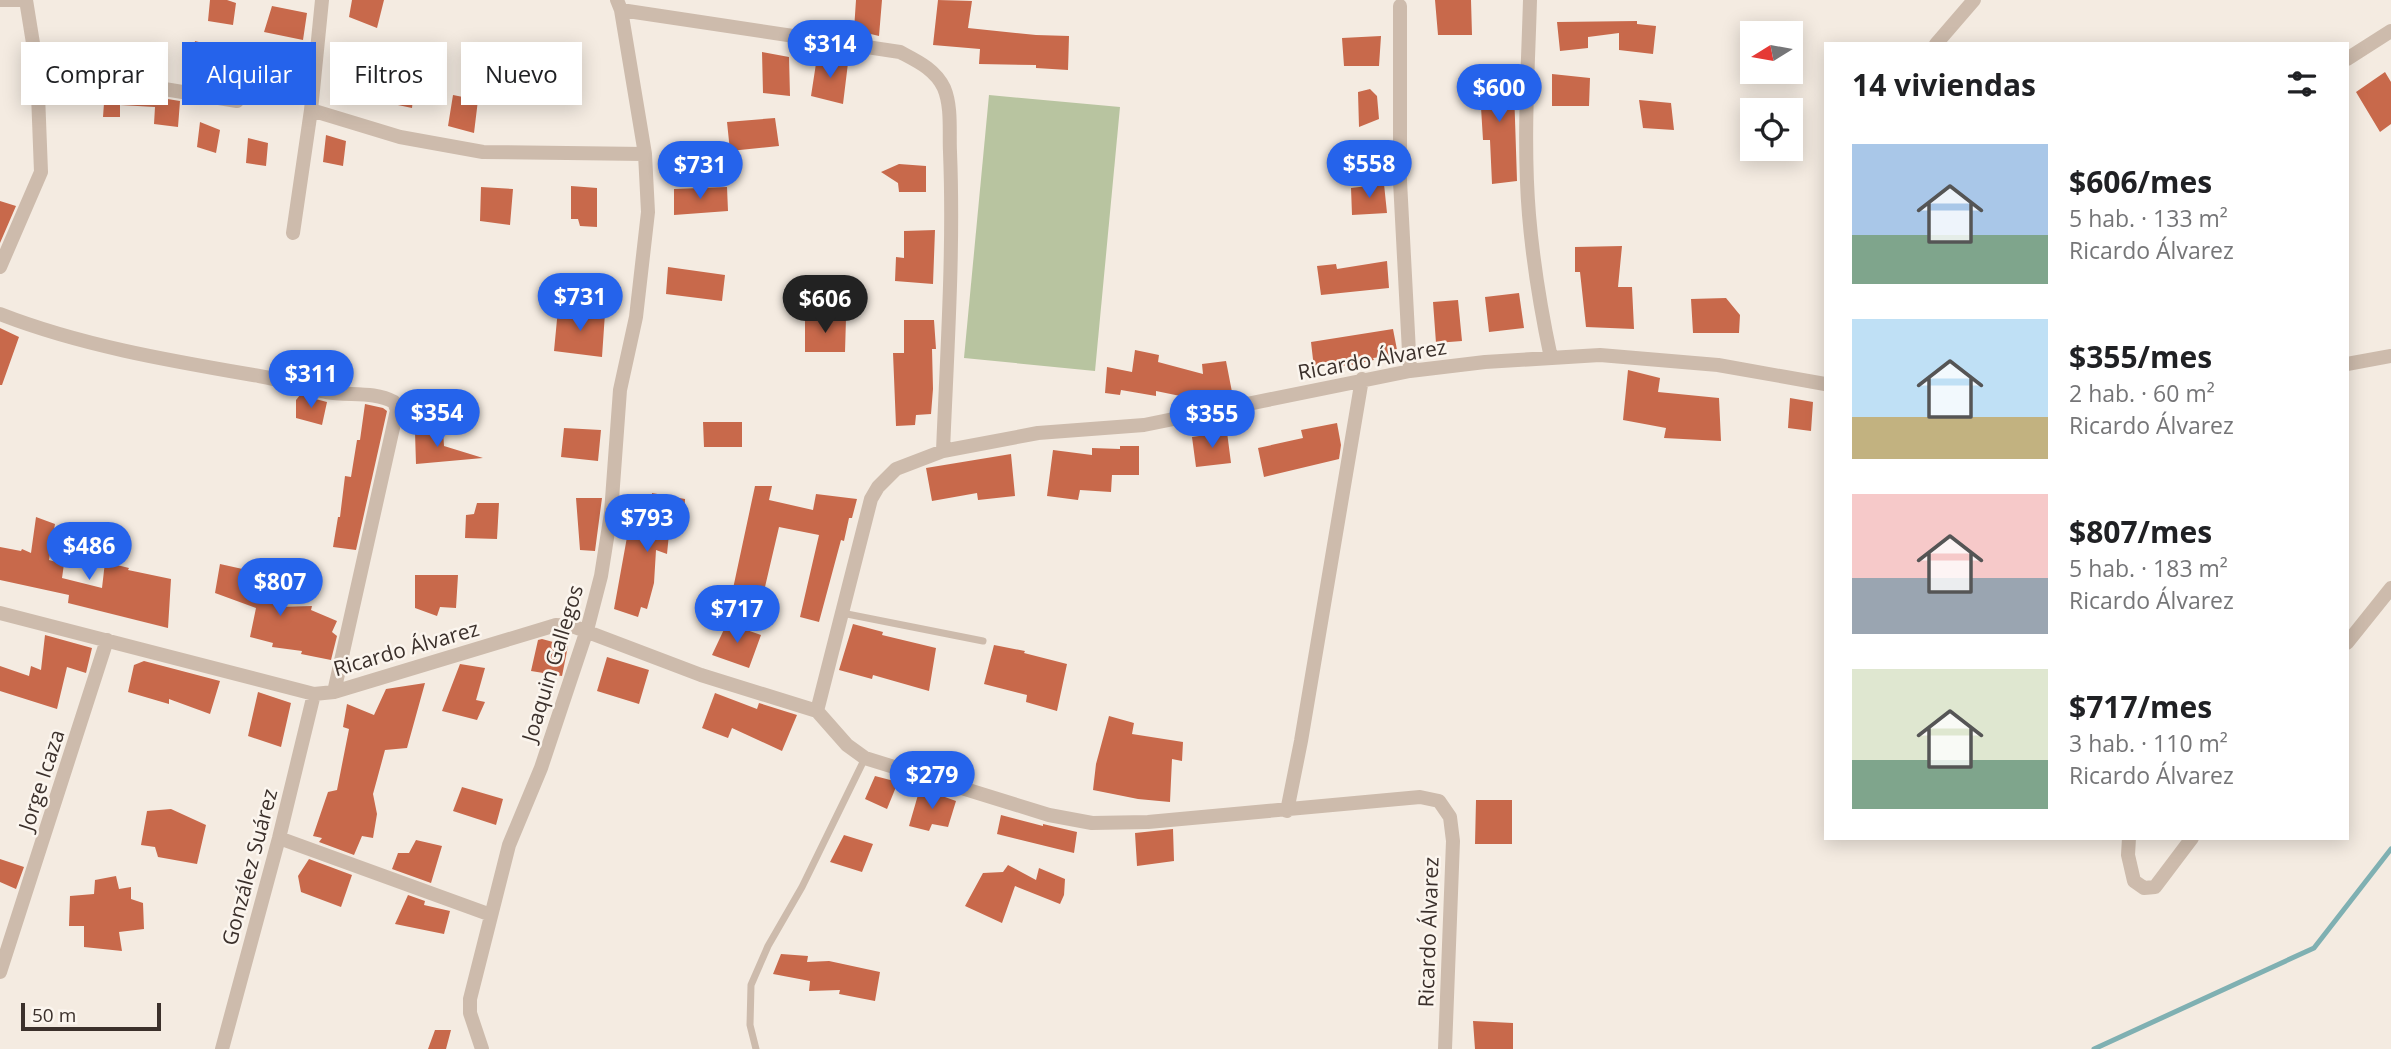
<!DOCTYPE html>
<html lang="es">
<meta charset="utf-8">
<style>
body{margin:0;font-family:"Open Sans",sans-serif;background:#f6f6f6;color:#202124;height:100vh;display:flex;flex-direction:column;font-size:26px;white-space:nowrap}
*{box-sizing:border-box;margin:0}
p{font-size:23px;color:#757577}
.icon{flex:none;width:38px;height:38px;fill:none;stroke:currentColor;stroke-width:2;stroke-linecap:round;stroke-linejoin:round}
.map{position:relative;flex:1;overflow:hidden}
.panel{position:absolute;left:1824px;top:42px;width:525px;height:798px;display:flex;flex-direction:column;background:#fff;border-radius:0px;box-shadow:0 4px 18px #0003}
.panel>*{flex:none}
.hud{position:absolute;left:21px;top:42px;width:665px;height:63px;display:flex;gap:14px}
.needle{width:46px;rotate:259deg}
.tools{position:absolute;left:1740px;top:21px;display:grid;gap:14px}
.tools a{display:grid;place-items:center;width:63px;height:63px;border-radius:0px;background:#fff;box-shadow:0 4px 18px #0003;font-size:35px}
.scale{position:absolute;left:21px;bottom:18px;width:140px;box-sizing:border-box;padding-left:7px;border:4px solid #3b302b;border-top:0;font-size:19px;line-height:24px;white-space:nowrap;color:#3b302b;-webkit-text-stroke:5px #fbf5ee;paint-order:stroke}
.price{position:absolute;translate:-50% -60px;padding:0 16px;border-radius:24px;background:#2563eb;color:#fff;font-size:23px;line-height:46px;filter:drop-shadow(0 2px 4px #0008)}
.price::after{content:'';position:absolute;left:50%;top:42px;width:21px;height:16px;margin-left:-10px;background:inherit;clip-path:polygon(0 0,100% 0,50% 100%)}
.price.active{background:#222;color:#fff}
ul{padding:0;list-style:none}
li{display:flex;align-items:center;gap:21px;height:175px;padding:0 28px}
li span{display:grid;place-items:center;flex:none;width:196px;height:140px;border-radius:0px;color:#555}
li>.icon{margin-inline-start:auto}
span .icon{width:84px;height:84px;fill:#fffc;stroke-width:1}
li b{font-size:30px}
h2{display:flex;justify-content:space-between;align-items:center;height:84px;padding:0 28px;font-size:30px}
.chip{padding:0 24px;border-radius:0px;background:#fff;box-shadow:0 4px 18px #0003;font-size:24px;line-height:63px}
.chip.active{background:#2563eb;color:#fff}
.map>svg:first-child{display:block}
</style>
<div class="map">
<svg width="2391" height="1049" viewBox="0 0 2391 1049">
<rect width="100%" height="100%" fill="#f4ebe1"/>
<path fill="#b8c4a0" d="M 989,95 L 1120,107 L 1095,371 L 964,358 Z"/>
<g fill="none" stroke-linecap="round" stroke-linejoin="round">
<path stroke="#7fb0b2" stroke-width="5" d="M 2094,1049 L 2314,948 L 2391,849"/>
</g>
<path fill="#c8694b" d="M 210,0 L 227,0 L 236,3 L 233,25 L 208,21 Z
M 352,0 L 384,0 L 377,28 L 349,17 Z
M 856,0 L 882,0 L 879,36 L 854,30 Z
M 938,0 L 972,1 L 968,28 L 1036,35 L 1069,36 L 1068,70 L 1036,68 L 1036,65 L 979,64 L 980,49 L 933,45 Z
M 1435,0 L 1471,0 L 1472,35 L 1438,35 Z
M 272,6 L 307,13 L 303,40 L 264,32 Z
M 1637,21 L 1637,24 L 1656,26 L 1653,54 L 1619,50 L 1619,33 L 1588,37 L 1588,48 L 1560,51 L 1557,22 Z
M 1381,36 L 1379,66 L 1344,66 L 1342,38 Z
M 195,41 L 226,49 L 222,75 L 192,65 Z
M 762,52 L 789,57 L 790,96 L 763,93 Z
M 817,57 L 848,63 L 843,104 L 811,96 Z
M 262,58 L 301,69 L 296,95 L 256,87 Z
M 1479,67 L 1506,70 L 1506,89 L 1514,89 L 1517,181 L 1492,184 L 1490,140 L 1483,140 L 1480,91 L 1484,90 Z
M 367,70 L 415,79 L 412,108 L 365,98 Z
M 2385,72 L 2391,82 L 2391,124 L 2380,132 L 2356,92 Z
M 1552,74 L 1590,78 L 1589,106 L 1552,106 Z
M 105,89 L 180,101 L 178,127 L 154,124 L 155,107 L 120,105 L 120,117 L 103,117 Z
M 1370,89 L 1377,96 L 1379,119 L 1359,127 L 1358,92 Z
M 453,95 L 478,100 L 474,133 L 448,126 Z
M 1639,100 L 1671,103 L 1674,130 L 1643,128 Z
M 775,118 L 779,146 L 730,151 L 727,122 Z
M 200,122 L 220,130 L 216,153 L 197,147 Z
M 326,135 L 346,141 L 343,166 L 323,162 Z
M 248,138 L 268,143 L 266,166 L 246,163 Z
M 899,164 L 926,166 L 926,192 L 899,192 L 898,183 L 881,172 Z
M 1384,184 L 1387,213 L 1352,215 L 1351,188 Z
M 571,186 L 597,188 L 597,227 L 580,226 L 578,219 L 571,219 Z
M 481,187 L 513,189 L 510,225 L 480,221 Z
M 727,187 L 728,211 L 674,215 L 674,189 Z
M 0,201 L 16,206 L 0,243 Z
M 935,230 L 933,284 L 895,281 L 896,257 L 904,258 L 904,231 Z
M 1622,246 L 1618,287 L 1632,287 L 1634,329 L 1586,327 L 1580,272 L 1575,272 L 1575,247 Z
M 1387,261 L 1389,288 L 1321,295 L 1317,266 L 1336,264 L 1337,269 Z
M 668,267 L 725,275 L 722,301 L 666,294 Z
M 1519,293 L 1524,328 L 1489,332 L 1485,297 Z
M 1726,298 L 1740,315 L 1739,333 L 1693,333 L 1691,299 Z
M 1458,300 L 1462,341 L 1436,343 L 1433,302 Z
M 558,309 L 605,313 L 602,357 L 554,351 Z
M 846,318 L 845,352 L 805,352 L 805,320 Z
M 904,320 L 934,320 L 936,349 L 932,349 L 933,389 L 931,414 L 916,415 L 915,425 L 896,426 L 893,353 L 904,353 Z
M 0,328 L 19,337 L 2,385 L 0,385 Z
M 1393,329 L 1398,355 L 1373,358 L 1374,360 L 1351,365 L 1314,368 L 1311,342 Z
M 1135,350 L 1159,355 L 1158,362 L 1203,374 L 1202,364 L 1226,361 L 1232,392 L 1190,398 L 1156,391 L 1156,396 L 1121,390 L 1120,395 L 1105,393 L 1107,367 L 1132,372 Z
M 1628,370 L 1660,378 L 1658,392 L 1719,398 L 1721,441 L 1664,438 L 1666,428 L 1623,420 Z
M 300,395 L 327,402 L 322,425 L 296,418 L 296,400 Z
M 1790,398 L 1813,402 L 1811,431 L 1788,428 Z
M 365,404 L 383,408 L 387,411 L 356,550 L 333,547 L 338,517 L 340,517 L 345,476 L 351,477 L 357,440 L 360,440 Z
M 703,422 L 742,422 L 742,447 L 704,447 Z
M 1337,423 L 1341,445 L 1339,459 L 1264,477 L 1258,448 L 1303,438 L 1301,430 Z
M 564,428 L 601,430 L 598,461 L 561,457 Z
M 443,431 L 444,446 L 483,458 L 416,464 L 415,432 Z
M 1227,432 L 1231,463 L 1196,467 L 1192,437 Z
M 1120,446 L 1139,446 L 1139,475 L 1112,475 L 1111,492 L 1080,490 L 1078,500 L 1047,496 L 1053,450 L 1092,455 L 1092,448 L 1120,449 Z
M 1011,454 L 1015,496 L 978,500 L 977,493 L 932,501 L 926,468 Z
M 755,486 L 772,486 L 769,500 L 813,510 L 816,494 L 857,499 L 852,518 L 849,518 L 844,541 L 841,540 L 819,622 L 800,617 L 819,535 L 779,527 L 761,604 L 731,598 Z
M 652,493 L 685,499 L 684,527 L 670,524 L 667,554 L 656,550 L 654,583 L 647,609 L 641,607 L 638,617 L 614,609 L 629,526 L 650,532 Z
M 576,498 L 602,498 L 595,551 L 580,550 Z
M 477,503 L 499,503 L 497,539 L 465,538 L 466,515 L 474,514 Z
M 36,517 L 55,524 L 49,560 L 64,564 L 62,578 L 102,588 L 105,562 L 129,568 L 128,570 L 171,579 L 168,628 L 68,603 L 69,595 L 0,580 L 0,547 L 21,551 L 22,549 L 31,553 Z
M 220,564 L 247,570 L 243,589 L 279,599 L 278,607 L 312,606 L 311,610 L 337,621 L 332,632 L 337,636 L 331,660 L 301,654 L 302,651 L 272,647 L 273,643 L 250,637 L 256,608 L 215,593 Z
M 415,575 L 458,575 L 456,608 L 440,607 L 437,616 L 415,608 Z
M 727,623 L 761,635 L 749,668 L 712,655 Z
M 853,624 L 883,632 L 882,635 L 936,648 L 929,691 L 873,675 L 872,679 L 839,670 Z
M 45,635 L 92,648 L 86,673 L 67,667 L 57,709 L 0,691 L 0,666 L 29,676 L 31,666 L 41,670 Z
M 542,639 L 568,646 L 562,676 L 531,671 L 538,640 Z
M 994,645 L 1025,651 L 1024,653 L 1067,664 L 1057,711 L 1026,702 L 1027,695 L 984,684 Z
M 607,657 L 649,670 L 639,704 L 597,691 Z
M 144,661 L 220,681 L 210,714 L 169,699 L 169,704 L 128,692 L 134,665 Z
M 460,664 L 485,668 L 476,700 L 485,702 L 477,720 L 442,711 Z
M 425,683 L 407,748 L 385,750 L 373,794 L 377,814 L 373,838 L 362,836 L 354,855 L 319,842 L 322,838 L 313,836 L 328,792 L 337,790 L 349,729 L 343,727 L 347,704 L 374,715 L 386,689 Z
M 258,692 L 291,703 L 281,747 L 248,736 Z
M 715,693 L 757,709 L 759,703 L 797,715 L 782,751 L 732,728 L 728,738 L 702,728 Z
M 1109,716 L 1134,723 L 1132,734 L 1183,742 L 1182,761 L 1172,759 L 1170,802 L 1138,799 L 1093,790 L 1096,764 Z
M 875,776 L 898,782 L 887,809 L 865,799 Z
M 462,787 L 503,799 L 496,825 L 453,811 Z
M 920,788 L 956,801 L 948,827 L 932,824 L 929,831 L 909,826 Z
M 1476,800 L 1512,800 L 1512,844 L 1475,844 Z
M 171,809 L 206,825 L 197,864 L 158,857 L 155,847 L 141,845 L 147,811 Z
M 1001,815 L 1043,826 L 1043,824 L 1077,832 L 1074,853 L 997,834 Z
M 1173,829 L 1174,861 L 1137,866 L 1135,833 Z
M 844,835 L 873,844 L 862,872 L 830,862 Z
M 416,840 L 442,846 L 431,883 L 392,869 L 398,853 L 409,853 Z
M 0,859 L 24,867 L 16,889 L 0,882 Z
M 309,859 L 352,875 L 341,907 L 301,892 L 298,876 Z
M 1008,865 L 1036,880 L 1039,868 L 1065,879 L 1064,895 L 1060,904 L 1015,886 L 1002,923 L 965,906 L 983,873 L 1003,872 Z
M 116,876 L 119,889 L 131,887 L 131,899 L 143,903 L 144,929 L 119,932 L 122,951 L 84,947 L 84,926 L 69,926 L 70,896 L 94,894 L 95,880 Z
M 408,895 L 425,901 L 424,905 L 450,911 L 444,934 L 395,924 Z
M 781,954 L 808,956 L 807,962 L 829,961 L 880,972 L 875,1001 L 839,994 L 840,990 L 809,991 L 810,981 L 773,974 Z
M 1473,1021 L 1513,1023 L 1513,1049 L 1475,1049 Z
M 435,1030 L 451,1030 L 446,1049 L 428,1049 Z"/>
<g fill="none" stroke-linecap="round" stroke-linejoin="round">
<path stroke="#cdbbac" stroke-width="7" d="M 842,613 L 983,641
M 756,1049 L 750,1025 L 751,985 L 768,946 L 802,887 L 865,758"/>
<path stroke="#cdbbac" stroke-width="14" d="M 0,0 L 19,0
M 1530,0 C 1528,71 1523,143 1529,215 C 1533,262 1541,311 1551,358
M 1400,6 L 1400,181 L 1410,371
M 621,10 L 900,52 C 917,61 935,69 944,88 C 952,107 949,132 950,152 C 954,251 947,352 943,451
M 1936,44 L 1974,0
M 2347,59 L 2391,31
M 37,68 L 237,101
M 311,110 L 400,137 L 483,152 L 645,154
M 293,233 L 311,110 L 322,0
M 0,267 L 41,172 L 37,68 L 26,0
M 0,314 C 82,346 172,361 259,376 C 282,380 304,387 326,392 C 349,396 374,391 394,402 L 397,410 L 334,692
M 2347,364 L 2391,356
M 0,613 L 314,694 L 334,692 L 556,625 L 572,626 L 701,675 L 817,711 L 847,745 L 865,758 L 1049,815 L 1092,823 L 1148,822 L 1420,797 L 1439,801 L 1450,817 L 1453,841 L 1445,1049
M 2347,643 L 2391,588
M 817,711 L 871,499 L 878,487 L 896,469 L 943,451 L 1038,433 L 1144,425 L 1410,371 L 1485,362 L 1600,355 L 1718,365 L 1825,384
M 1287,811 L 1301,741 L 1362,379
M 279,838 L 491,915
M 2129,838 L 2128,855 L 2134,881 L 2144,888 L 2155,887 L 2192,838
M 0,972 L 107,640
M 222,1049 L 279,838 L 314,694
M 482,1049 L 470,1013 L 470,999 L 509,845 L 541,768 L 587,630 L 601,576 L 611,513 L 620,390 L 636,317 L 648,212 L 645,154 L 621,10 L 617,0"/>
</g>
<g text-anchor="middle" dominant-baseline="central" stroke-width="5" stroke-linejoin="round" paint-order="stroke">
<g font-size="21" fill="#3b302b" stroke="#fbf5ee">
<text transform="translate(1372 359) rotate(-10)">Ricardo Álvarez</text>
<text transform="translate(406 648) rotate(-16)">Ricardo Álvarez</text>
<text transform="translate(552 663) rotate(-73)">Joaquin Gallegos</text>
<text transform="translate(41 780) rotate(-72)">Jorge Icaza</text>
<text transform="translate(249 867) rotate(-75)">González Suárez</text>
<text transform="translate(1428 932) rotate(-88)">Ricardo Álvarez</text>
</g>
</g>
</svg>
<div class="tools">
<a><svg class="needle" viewBox="-14 -14 28 28"><path d="M0-13l5 13h-10z" fill="#e53935"/><path d="M0 13l5-13h-10z" fill="#757577"/></svg></a>
<a><svg class="icon" aria-label="locate" viewBox="0 0 24 24"><circle cx="12" cy="12" r="6"/><path d="M12 2v4M12 18v4M2 12h4M18 12h4"/></svg></a>
</div>
<div class="scale">50 m</div>
<b class="price" style="left:830px;top:80px">$314</b>
<b class="price" style="left:1499px;top:124px">$600</b>
<b class="price" style="left:1369px;top:200px">$558</b>
<b class="price" style="left:700px;top:201px">$731</b>
<b class="price" style="left:580px;top:333px">$731</b>
<b class="price active" style="left:825px;top:335px">$606</b>
<b class="price" style="left:311px;top:410px">$311</b>
<b class="price" style="left:437px;top:449px">$354</b>
<b class="price" style="left:1212px;top:450px">$355</b>
<b class="price" style="left:647px;top:554px">$793</b>
<b class="price" style="left:89px;top:582px">$486</b>
<b class="price" style="left:280px;top:618px">$807</b>
<b class="price" style="left:737px;top:645px">$717</b>
<b class="price" style="left:932px;top:811px">$279</b>
<div class="hud">
<a class="chip">Comprar</a>
<a class="chip active">Alquilar</a>
<a class="chip">Filtros</a>
<a class="chip">Nuevo</a>
</div>
<section class="panel">
<h2>14 viviendas<svg class="icon" aria-label="filters" viewBox="0 0 24 24"><path d="M4 7h16M4 17h16"/><circle cx="9" cy="7" r="2"/><circle cx="15" cy="17" r="2"/></svg></h2>
<ul>
<li><span style="background:linear-gradient(#a9c7e8 65%,#7fa58c 0)"><svg class="icon" aria-label="home" viewBox="0 0 24 24"><path d="M3 11l9-7 9 7M6 9v11h12V9"/></svg></span><div><b>$606/mes</b><p>5 hab. · 133 m²</p><p>Ricardo Álvarez</p></div></li>
<li><span style="background:linear-gradient(#bfe0f5 70%,#c2b280 0)"><svg class="icon" aria-label="home" viewBox="0 0 24 24"><path d="M3 11l9-7 9 7M6 9v11h12V9"/></svg></span><div><b>$355/mes</b><p>2 hab. · 60 m²</p><p>Ricardo Álvarez</p></div></li>
<li><span style="background:linear-gradient(#f6c9c9 60%,#9aa5b1 0)"><svg class="icon" aria-label="home" viewBox="0 0 24 24"><path d="M3 11l9-7 9 7M6 9v11h12V9"/></svg></span><div><b>$807/mes</b><p>5 hab. · 183 m²</p><p>Ricardo Álvarez</p></div></li>
<li><span style="background:linear-gradient(#dfe7d0 65%,#7fa58c 0)"><svg class="icon" aria-label="home" viewBox="0 0 24 24"><path d="M3 11l9-7 9 7M6 9v11h12V9"/></svg></span><div><b>$717/mes</b><p>3 hab. · 110 m²</p><p>Ricardo Álvarez</p></div></li>
</ul>
</section>
</div>
